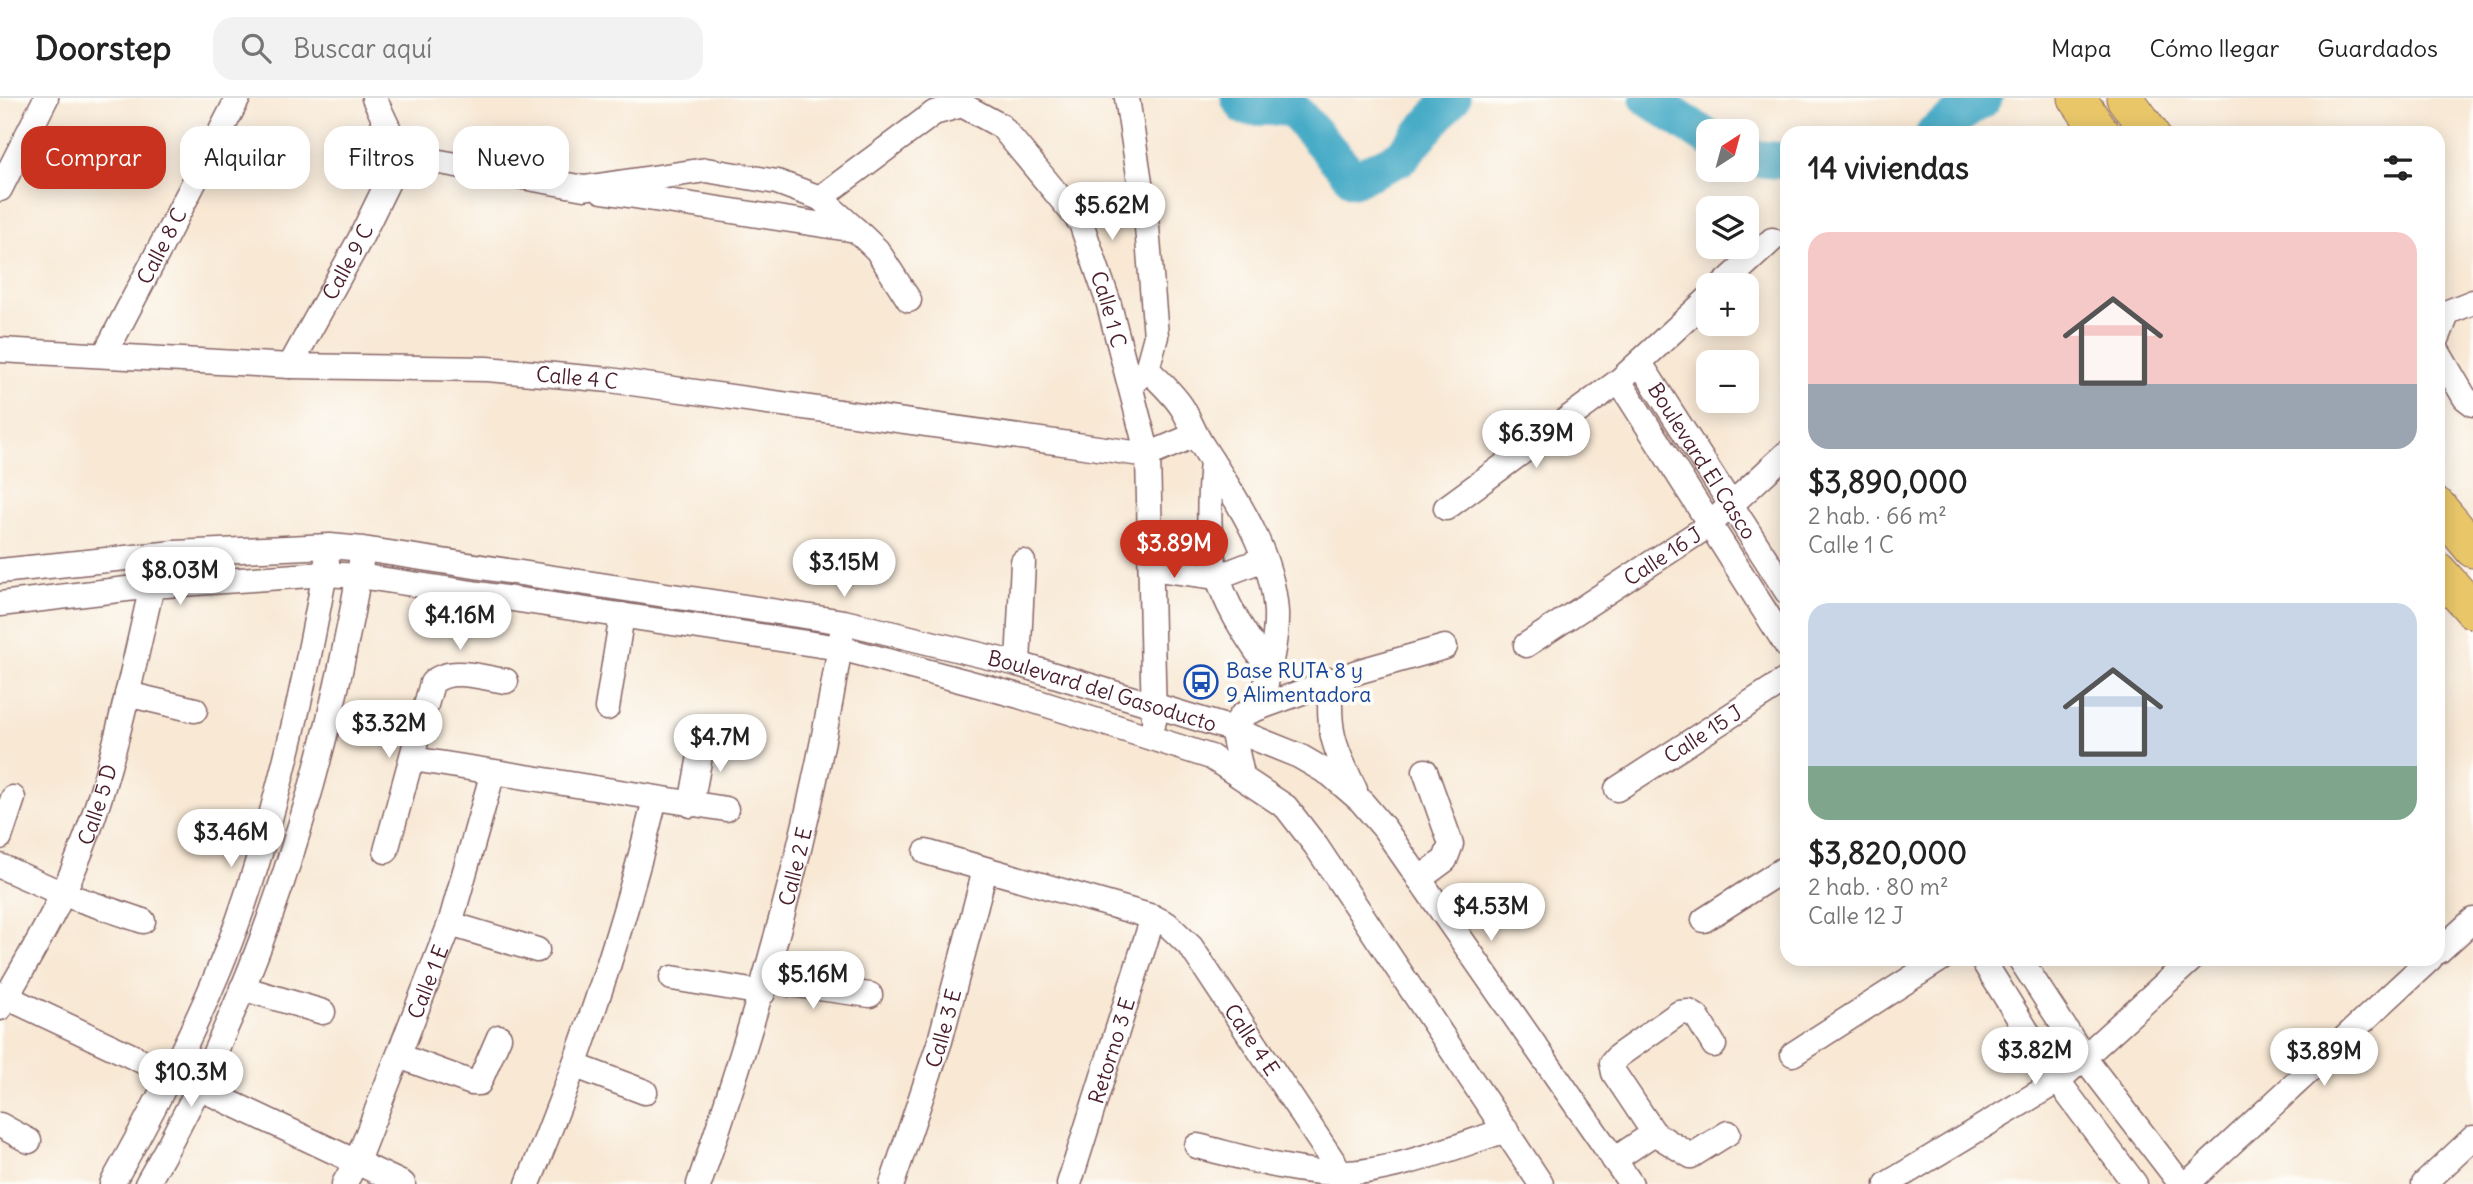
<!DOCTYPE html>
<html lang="es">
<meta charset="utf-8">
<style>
body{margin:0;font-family:Delius,sans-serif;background:#f2f2f2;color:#222;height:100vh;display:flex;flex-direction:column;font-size:26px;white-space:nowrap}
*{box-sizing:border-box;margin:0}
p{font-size:23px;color:#767676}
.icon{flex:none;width:38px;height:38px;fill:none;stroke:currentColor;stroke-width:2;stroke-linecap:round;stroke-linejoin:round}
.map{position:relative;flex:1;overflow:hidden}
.side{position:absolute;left:1780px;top:28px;width:665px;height:840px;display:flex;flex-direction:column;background:#fff;border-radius:21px;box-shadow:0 4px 18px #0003}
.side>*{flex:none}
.guide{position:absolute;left:21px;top:28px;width:665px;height:63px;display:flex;gap:14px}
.needle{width:46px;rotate:36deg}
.buttons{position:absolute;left:1696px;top:21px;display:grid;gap:14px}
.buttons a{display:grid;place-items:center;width:63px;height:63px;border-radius:14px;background:#fff;box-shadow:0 4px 18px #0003;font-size:35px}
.price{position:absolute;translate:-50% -60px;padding:0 16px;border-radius:24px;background:#fff;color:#222;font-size:23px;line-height:46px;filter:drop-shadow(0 2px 4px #0008)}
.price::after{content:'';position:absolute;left:50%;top:42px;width:21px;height:16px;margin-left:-10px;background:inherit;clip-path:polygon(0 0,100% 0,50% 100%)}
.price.active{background:#c8321e;color:#fff}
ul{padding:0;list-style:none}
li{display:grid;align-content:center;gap:14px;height:371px;padding:0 28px}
li span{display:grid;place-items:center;height:217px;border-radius:21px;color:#555}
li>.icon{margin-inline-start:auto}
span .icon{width:126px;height:126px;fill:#fffc;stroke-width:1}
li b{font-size:30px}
h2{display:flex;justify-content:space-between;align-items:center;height:84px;padding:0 28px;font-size:30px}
.chip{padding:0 24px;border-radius:21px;background:#fff;box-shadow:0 4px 18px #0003;font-size:24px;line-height:63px}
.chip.active{background:#c8321e;color:#fff}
header{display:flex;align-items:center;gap:42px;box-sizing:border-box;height:98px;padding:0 35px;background:#fff;border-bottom:2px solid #e0e0e0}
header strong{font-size:33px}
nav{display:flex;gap:38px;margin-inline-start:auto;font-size:24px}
.search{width:490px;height:63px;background:#f2f2f2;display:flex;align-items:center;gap:18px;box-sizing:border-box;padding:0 24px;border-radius:21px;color:#767676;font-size:26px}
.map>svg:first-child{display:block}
</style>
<header>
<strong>Doorstep</strong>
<div class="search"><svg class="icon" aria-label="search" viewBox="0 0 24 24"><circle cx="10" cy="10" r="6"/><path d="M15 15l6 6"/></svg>Buscar aquí</div>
<nav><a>Mapa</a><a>Cómo llegar</a><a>Guardados</a></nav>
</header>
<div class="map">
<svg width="2473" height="1086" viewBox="0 0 2473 1086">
<rect width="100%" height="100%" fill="#fdfcf7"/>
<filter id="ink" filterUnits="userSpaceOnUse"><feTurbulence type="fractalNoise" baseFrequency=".0143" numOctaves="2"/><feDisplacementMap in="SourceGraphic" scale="14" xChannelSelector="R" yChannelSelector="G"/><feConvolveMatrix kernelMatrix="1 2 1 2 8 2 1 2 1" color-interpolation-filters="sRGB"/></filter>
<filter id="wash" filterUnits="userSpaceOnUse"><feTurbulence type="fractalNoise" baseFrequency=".00686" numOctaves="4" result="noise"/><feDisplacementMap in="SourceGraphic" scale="28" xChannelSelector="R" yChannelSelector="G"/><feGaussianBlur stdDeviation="1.57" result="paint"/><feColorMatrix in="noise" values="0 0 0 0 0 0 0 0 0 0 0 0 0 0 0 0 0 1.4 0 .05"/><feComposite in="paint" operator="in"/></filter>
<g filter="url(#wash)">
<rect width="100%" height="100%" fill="#f8e8d4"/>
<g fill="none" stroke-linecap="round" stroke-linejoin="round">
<path stroke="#48acc7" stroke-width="37" d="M 1239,0 L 1245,9 L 1292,10 L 1354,81 L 1400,60 L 1452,0
M 1648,0 L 1708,40
M 1934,35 L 1984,0
M 1746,60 L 1787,63"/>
</g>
</g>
<g filter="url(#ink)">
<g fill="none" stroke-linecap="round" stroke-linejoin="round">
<defs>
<g id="minor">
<path d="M 374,0 L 401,57 L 584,90 L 706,72 L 777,84 L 820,100 L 856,132 L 877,152 L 909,202"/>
<path d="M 1127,0 L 1147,129 L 1156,238 L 1147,271 L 1136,282"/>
<path d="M 0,91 L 46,0"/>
<path d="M 602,93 L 856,132"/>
<path id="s1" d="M 820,100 L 934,15 L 962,7 L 1001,28 L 1081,125 L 1108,203 L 1148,357 L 1154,623"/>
<path d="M 1723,187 L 1772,142"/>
<path d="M 2438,239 L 2448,214 L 2473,204"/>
<path id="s2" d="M 0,252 L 290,268 L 487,271 L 610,282 L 1148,357"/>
<path d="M 2438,254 L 2465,300 L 2473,306"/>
<path id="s3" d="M 105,256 L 238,0"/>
<path id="s4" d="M 1640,265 L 1787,494"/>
<path id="s5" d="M 290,268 L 360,141 L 401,57"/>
<path d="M 1147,271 C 1159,283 1174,296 1183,311 C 1190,323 1195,337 1203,349 C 1235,399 1272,452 1276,514 C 1277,546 1267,578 1261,609"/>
<path d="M 1619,283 L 1787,548"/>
<path d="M 1148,357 L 1195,337"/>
<path d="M 1212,363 C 1204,460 1212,491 1269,571"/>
<path d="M 1446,410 L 1619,283 L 1708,201"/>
<path d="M 1151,470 L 1217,479 L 1264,461"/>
<path id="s6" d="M 0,473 L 174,455 L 330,448 L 363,451 L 844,524 L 1018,566 L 1232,631 L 1299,658 L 1330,676 L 1361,703 L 1384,730 L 1631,1086"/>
<path d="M 0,506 L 152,488 L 325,476 L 359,478 L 840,550 L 1019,598 L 1211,659 L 1286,709 L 1316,748 L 1541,1086"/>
<path id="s7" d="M 1526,547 L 1708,428 L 1787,355"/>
<path d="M 1018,566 L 1023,464"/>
<path d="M 1331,582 C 1327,634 1333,646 1355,692"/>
<path d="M 127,596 L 195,612"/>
<path d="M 607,610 L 622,517"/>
<path d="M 413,661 L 726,711"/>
<path d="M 1242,677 L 1232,631 L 1242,617 L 1261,609 L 1360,573 L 1445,549"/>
<path id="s8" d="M 1617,691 L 1787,581"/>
<path d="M 691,707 L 704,636"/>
<path d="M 0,739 L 13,700"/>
<path d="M 386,753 L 432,585 C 450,568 483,580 506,583"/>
<path id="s9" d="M 926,754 L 1153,819 L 1167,826 L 1191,849 L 1341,1075"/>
<path d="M 0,768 L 63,796 L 143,823"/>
<path d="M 1419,781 L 1445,762 L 1451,746 L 1425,673"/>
<path d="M 1704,822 L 1787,769"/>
<path d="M 450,826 L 537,852"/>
<path d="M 2438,854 L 2473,822"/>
<path d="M 1982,861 L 2058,983 L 2135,1086"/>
<path d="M 2020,861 L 2085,961 L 2181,1086"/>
<path d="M 767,878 L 790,886 L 870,897"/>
<path d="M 672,880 L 763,895"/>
<path d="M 242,890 L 323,914"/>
<path d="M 0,896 L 403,1086"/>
<path id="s10" d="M 0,910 C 21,873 44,836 62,797 C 108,701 128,591 152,488"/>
<path d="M 1793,956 L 1941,861"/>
<path d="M 399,958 L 472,985 L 479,985 L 499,939"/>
<path d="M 576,968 L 645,994"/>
<path d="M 0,1027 L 29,1043"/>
<path d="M 1654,1035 L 1691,1058 L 1728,1035"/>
<path d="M 1197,1048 C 1243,1059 1292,1075 1340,1075 C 1391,1075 1457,1048 1506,1032"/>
<path d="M 1614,1062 L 1654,1035 L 1614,975 L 1612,965 L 1618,958 L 1679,915 L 1689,914 L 1697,919 L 1714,947"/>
<path d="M 112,1086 C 159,1002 205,914 238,823 C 279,706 305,585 327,463"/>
<path d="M 147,1086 C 257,897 325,680 361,464"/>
<path id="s11" d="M 344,1086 L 357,1063 L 450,826 L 493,674"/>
<path d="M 528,1086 C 580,960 623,834 655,701"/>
<path id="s12" d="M 699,1086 C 762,906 813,724 842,535"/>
<path id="s13" d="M 892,1086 L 940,943 L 985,772"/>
<path id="s14" d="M 1069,1086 L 1153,819"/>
<path d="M 1887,1086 L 2058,983 L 2192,861"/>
<path d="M 2187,1086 L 2430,861"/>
<path d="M 2424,1086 L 2473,1040"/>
</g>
<path id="highway" d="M 2077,0 L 2101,35
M 2125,0 L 2150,35
M 2438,409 L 2473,451
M 2438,473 L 2473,512"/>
</defs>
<use href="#minor" stroke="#876566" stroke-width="27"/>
<use href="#highway" stroke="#876566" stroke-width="39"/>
<use href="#minor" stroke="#fff" stroke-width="24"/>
<use href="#highway" stroke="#e9c769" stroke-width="37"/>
</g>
</g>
<defs>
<symbol id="bus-ring" viewBox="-11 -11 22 22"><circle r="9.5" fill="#fdfcf7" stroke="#1a4fb4" stroke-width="1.5"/><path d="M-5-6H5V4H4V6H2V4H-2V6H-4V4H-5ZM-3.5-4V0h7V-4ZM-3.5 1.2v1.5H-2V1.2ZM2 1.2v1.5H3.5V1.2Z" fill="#1a4fb4"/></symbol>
</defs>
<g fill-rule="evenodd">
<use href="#bus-ring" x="1182" y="565" width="38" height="38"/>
</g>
<g text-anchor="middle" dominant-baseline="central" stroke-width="7" stroke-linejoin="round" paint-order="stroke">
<g font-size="21" fill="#4a1f2b" stroke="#fdfcf7">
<text stroke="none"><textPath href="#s3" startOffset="122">Calle 8 C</textPath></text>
<text stroke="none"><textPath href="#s5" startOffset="119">Calle 9 C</textPath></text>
<text stroke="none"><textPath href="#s1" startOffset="432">Calle 1 C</textPath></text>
<text stroke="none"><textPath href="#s2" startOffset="578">Calle 4 C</textPath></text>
<text stroke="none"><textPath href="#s4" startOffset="116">Boulevard El Casco</textPath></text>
<text stroke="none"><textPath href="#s7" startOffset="163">Calle 16 J</textPath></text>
<text stroke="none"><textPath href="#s6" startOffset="1118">Boulevard del Gasoducto</textPath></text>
<text stroke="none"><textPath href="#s8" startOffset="102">Calle 15 J</textPath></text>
<text stroke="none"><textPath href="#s10" startOffset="226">Calle 5 D</textPath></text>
<text stroke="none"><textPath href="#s12" startOffset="332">Calle 2 E</textPath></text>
<text stroke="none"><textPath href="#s11" startOffset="219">Calle 1 E</textPath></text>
<text stroke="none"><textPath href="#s13" startOffset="164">Calle 3 E</textPath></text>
<text stroke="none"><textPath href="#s9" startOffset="396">Calle 4 E</textPath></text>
<text stroke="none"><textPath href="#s14" startOffset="140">Retorno 3 E</textPath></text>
</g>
<g font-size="21" fill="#164399" stroke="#fdfcf7" text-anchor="start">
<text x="1226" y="572">Base RUTA 8 y<tspan x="1226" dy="24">9 Alimentadora</tspan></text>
</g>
</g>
</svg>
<div class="buttons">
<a><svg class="needle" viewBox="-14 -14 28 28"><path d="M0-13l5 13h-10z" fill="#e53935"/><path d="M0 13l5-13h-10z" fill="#767676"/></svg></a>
<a><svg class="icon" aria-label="layers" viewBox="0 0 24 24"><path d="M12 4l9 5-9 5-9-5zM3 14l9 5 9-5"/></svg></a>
<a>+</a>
<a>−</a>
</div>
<b class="price" style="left:1112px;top:144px">$5.62M</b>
<b class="price" style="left:1536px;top:372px">$6.39M</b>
<b class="price active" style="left:1174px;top:482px">$3.89M</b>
<b class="price" style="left:844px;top:501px">$3.15M</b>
<b class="price" style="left:180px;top:509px">$8.03M</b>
<b class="price" style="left:460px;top:554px">$4.16M</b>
<b class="price" style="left:389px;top:662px">$3.32M</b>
<b class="price" style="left:720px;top:676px">$4.7M</b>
<b class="price" style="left:231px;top:771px">$3.46M</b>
<b class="price" style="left:1491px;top:845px">$4.53M</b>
<b class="price" style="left:813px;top:913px">$5.16M</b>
<b class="price" style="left:2035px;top:989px">$3.82M</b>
<b class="price" style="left:2324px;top:990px">$3.89M</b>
<b class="price" style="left:191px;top:1011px">$10.3M</b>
<div class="guide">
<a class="chip active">Comprar</a>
<a class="chip">Alquilar</a>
<a class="chip">Filtros</a>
<a class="chip">Nuevo</a>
</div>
<section class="side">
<h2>14 viviendas<svg class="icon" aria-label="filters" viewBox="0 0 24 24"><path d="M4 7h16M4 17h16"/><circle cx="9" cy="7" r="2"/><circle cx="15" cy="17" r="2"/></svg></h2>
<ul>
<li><span style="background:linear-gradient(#f6c9c9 70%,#9aa5b1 0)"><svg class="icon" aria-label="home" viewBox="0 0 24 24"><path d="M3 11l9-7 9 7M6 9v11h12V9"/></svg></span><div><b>$3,890,000</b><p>2 hab. · 66 m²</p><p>Calle 1 C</p></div></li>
<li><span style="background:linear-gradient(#c9d6e8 75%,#7fa58c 0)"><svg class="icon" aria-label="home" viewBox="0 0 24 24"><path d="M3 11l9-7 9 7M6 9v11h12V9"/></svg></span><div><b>$3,820,000</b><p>2 hab. · 80 m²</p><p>Calle 12 J</p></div></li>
</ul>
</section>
</div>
